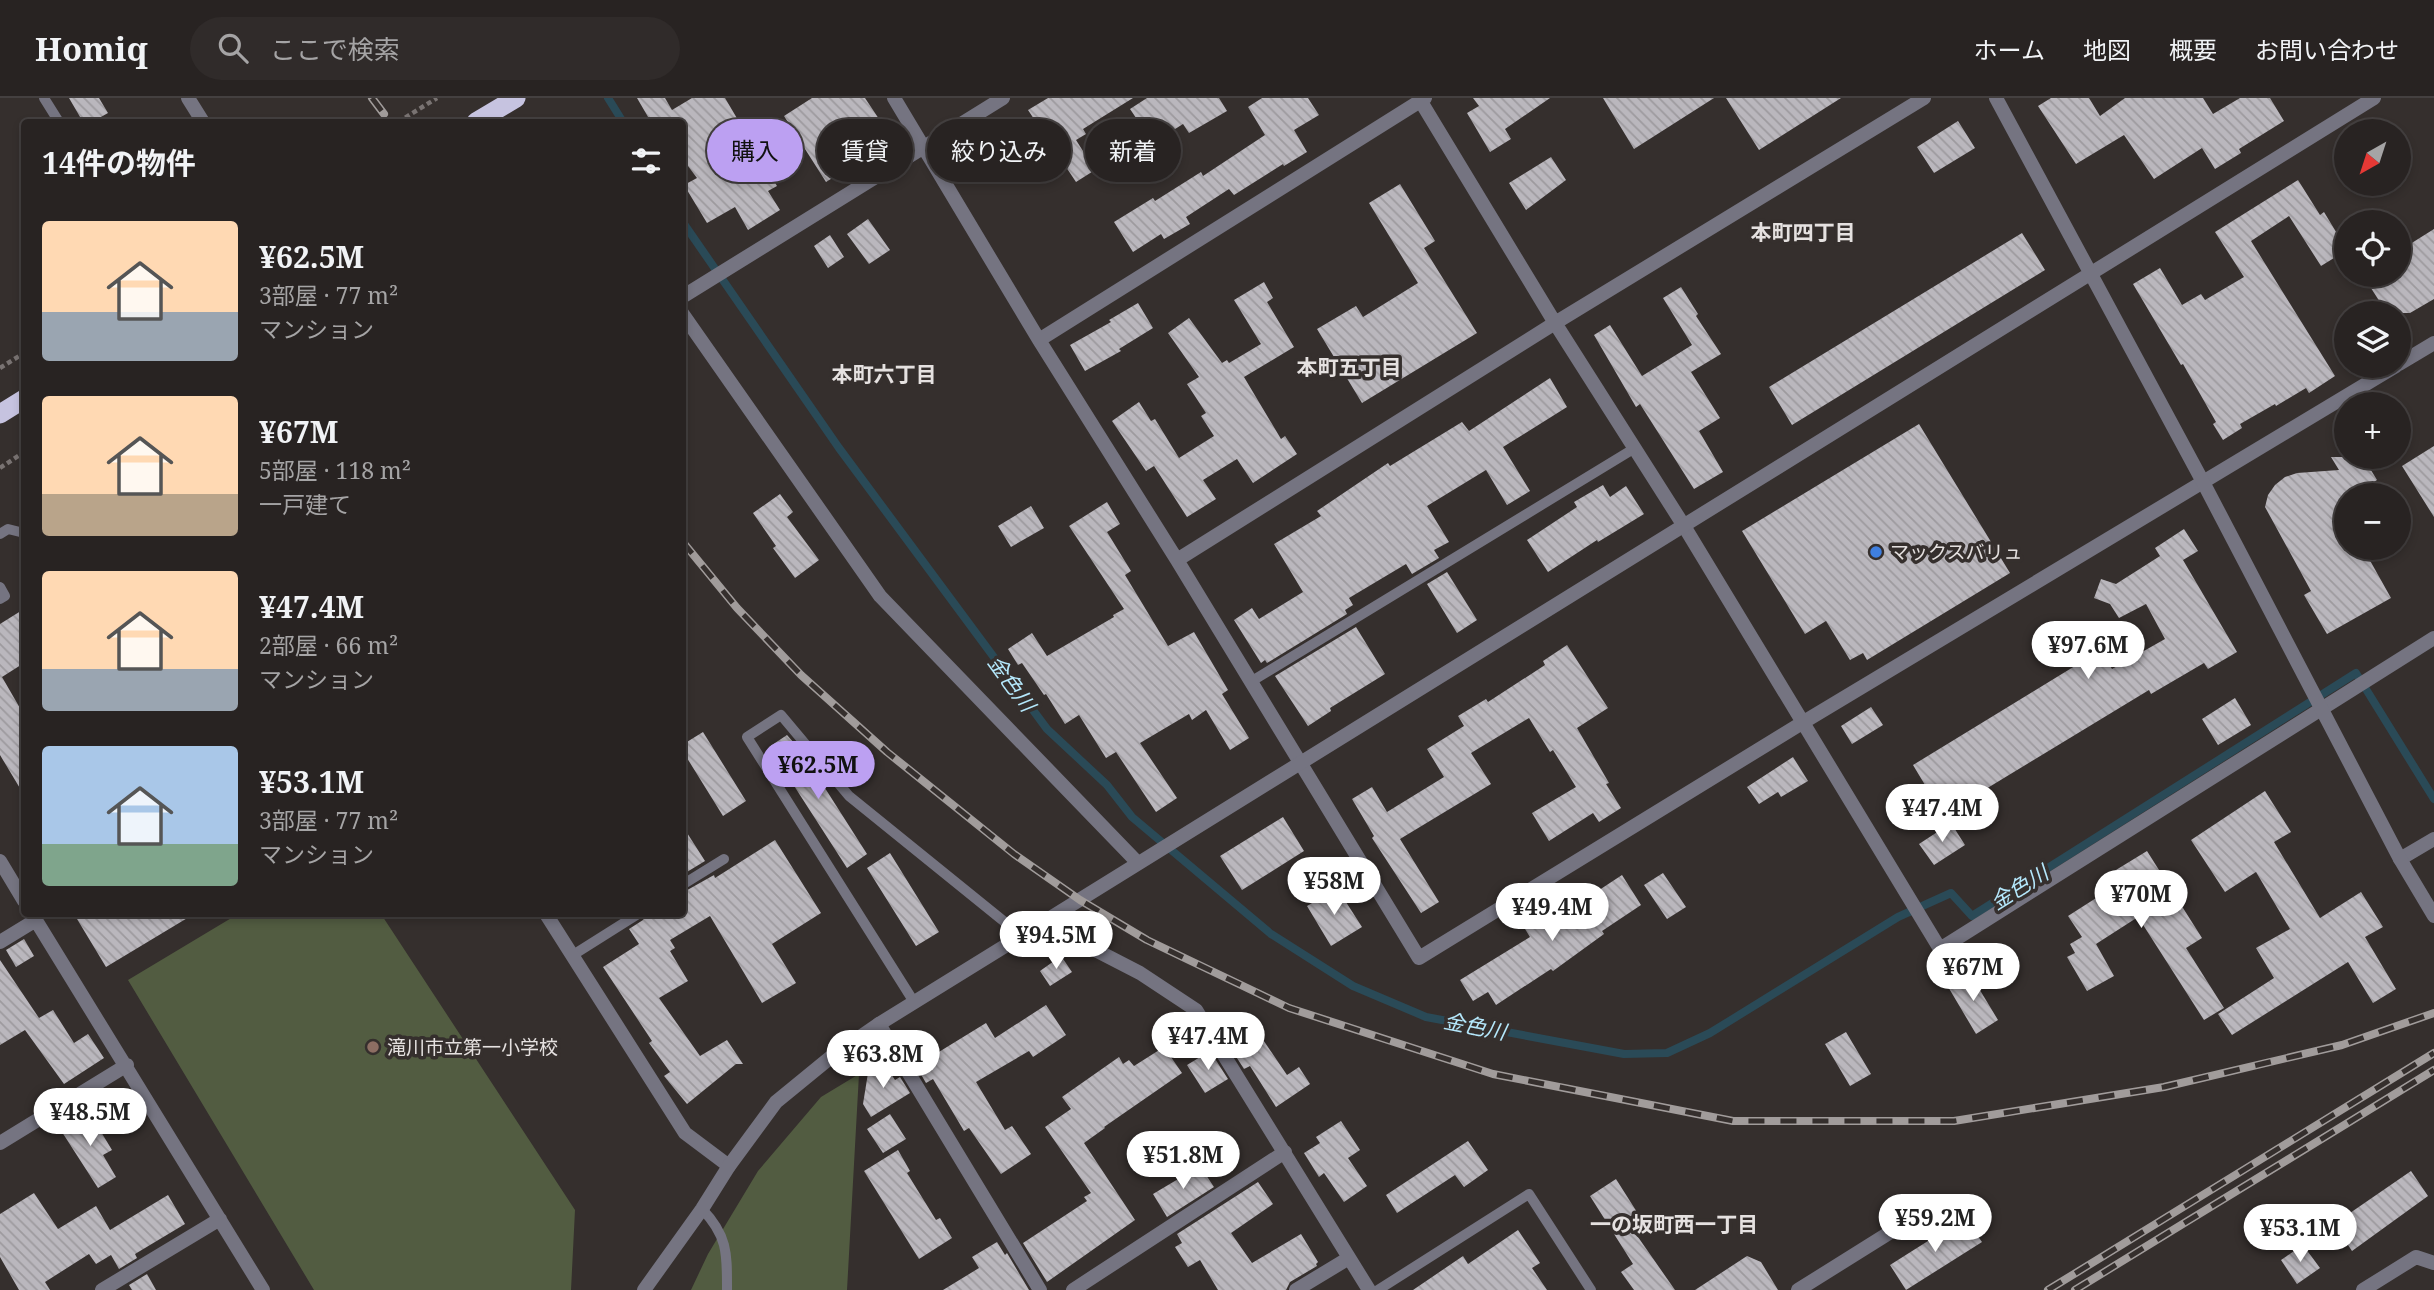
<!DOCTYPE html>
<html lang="ja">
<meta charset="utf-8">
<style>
body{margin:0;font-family:"Noto Serif","Noto Sans JP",serif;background:#302b2a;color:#f1f3f6;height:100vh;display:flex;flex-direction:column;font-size:26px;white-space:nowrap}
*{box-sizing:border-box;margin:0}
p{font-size:23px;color:#a5a4a5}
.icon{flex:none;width:38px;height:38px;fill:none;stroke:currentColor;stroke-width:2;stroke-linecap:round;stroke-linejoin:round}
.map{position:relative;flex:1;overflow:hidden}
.sheet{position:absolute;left:21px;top:21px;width:665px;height:798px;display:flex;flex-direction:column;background:#282322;border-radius:7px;box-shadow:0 4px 10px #0003,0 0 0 2px #444040}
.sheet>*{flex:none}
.guide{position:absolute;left:707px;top:21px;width:665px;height:63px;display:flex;gap:14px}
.needle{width:46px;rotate:219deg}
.tools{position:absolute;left:2334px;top:21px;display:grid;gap:14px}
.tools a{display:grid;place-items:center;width:77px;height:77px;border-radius:50%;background:#282322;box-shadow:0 4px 10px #0003,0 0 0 2px #444040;font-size:35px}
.price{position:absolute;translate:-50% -60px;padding:0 16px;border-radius:24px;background:#fff;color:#222;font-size:23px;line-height:46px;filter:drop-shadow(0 2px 4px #0008)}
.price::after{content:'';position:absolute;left:50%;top:42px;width:21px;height:16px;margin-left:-10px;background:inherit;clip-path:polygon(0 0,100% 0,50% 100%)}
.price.selected{background:#bca0f2;color:#111}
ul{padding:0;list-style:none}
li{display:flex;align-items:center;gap:21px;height:175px;padding:0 21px}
li span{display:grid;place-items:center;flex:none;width:196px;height:140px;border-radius:7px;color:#555}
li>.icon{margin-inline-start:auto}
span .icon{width:84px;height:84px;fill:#fffc;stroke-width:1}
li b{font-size:30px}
h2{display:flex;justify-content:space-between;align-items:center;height:84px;padding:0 21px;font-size:30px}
.chip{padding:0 24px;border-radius:32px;background:#282322;box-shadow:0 4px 10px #0003,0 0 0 2px #444040;font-size:24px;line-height:63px}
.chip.selected{background:#bca0f2;color:#111}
header{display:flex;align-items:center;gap:42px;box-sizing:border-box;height:98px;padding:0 35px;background:#282322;border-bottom:2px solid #444040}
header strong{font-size:33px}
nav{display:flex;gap:38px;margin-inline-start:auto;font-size:24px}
.search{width:490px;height:63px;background:#302b2a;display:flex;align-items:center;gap:18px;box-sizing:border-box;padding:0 24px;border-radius:38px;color:#a5a4a5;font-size:26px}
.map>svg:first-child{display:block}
</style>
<header>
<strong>Homiq</strong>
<div class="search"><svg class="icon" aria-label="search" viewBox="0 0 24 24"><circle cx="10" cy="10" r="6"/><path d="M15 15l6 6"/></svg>ここで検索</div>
<nav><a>ホーム</a><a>地図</a><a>概要</a><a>お問い合わせ</a></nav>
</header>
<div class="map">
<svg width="2434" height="1192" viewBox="0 0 2434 1192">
<defs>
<pattern id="building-back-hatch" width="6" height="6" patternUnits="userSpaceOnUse" patternTransform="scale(1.75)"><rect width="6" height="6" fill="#bab7bd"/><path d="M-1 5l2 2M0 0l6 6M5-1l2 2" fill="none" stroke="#9d9a9e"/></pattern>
</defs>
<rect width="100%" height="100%" fill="#352f2d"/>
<path fill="#525c41" d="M 238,816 L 381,816 L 575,1112 L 571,1192 L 314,1192 L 128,882 Z
M 859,976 L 847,1192 L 691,1192 L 708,1156 L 758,1073 L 821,999 Z"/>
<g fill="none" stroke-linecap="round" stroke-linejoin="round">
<path stroke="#2a4a57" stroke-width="8" d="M 608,0 L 623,24
M 682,123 L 839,350 L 1047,631 L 1107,687 L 1132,719 L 1271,836 L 1353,888 L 1426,919 L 1624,956 L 1667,955 L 1710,935 L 1898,819 L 1951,795 L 1972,818 L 2356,575 L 2434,701"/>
</g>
<path fill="url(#building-back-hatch)" d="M 69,0 L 99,0 L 108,15 L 92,24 L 83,24 Z
M 637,0 L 665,0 L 672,12 L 692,0 L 725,0 L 777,88 L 768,93 L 780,112 L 748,132 L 735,109 L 707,125 L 684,87 L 697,80 L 682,60 L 682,24 L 651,24 Z
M 812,0 L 865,0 L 893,42 L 826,84 L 784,18 Z
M 1048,0 L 1133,0 L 1083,31 L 1086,36 L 1076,42 L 1095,72 L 1076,84 L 1028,12 Z
M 1147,0 L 1219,0 L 1227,13 L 1189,35 L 1183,26 L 1153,45 L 1130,11 Z
M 1262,0 L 1308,0 L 1319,17 L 1294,32 L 1307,54 L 1284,68 L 1283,66 L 1234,97 L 1229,91 L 1186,119 L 1190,126 L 1164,141 L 1161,136 L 1133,154 L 1114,124 L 1153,100 L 1155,103 L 1201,74 L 1203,78 L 1265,37 L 1248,9 Z
M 1473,0 L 1550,0 L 1505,31 L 1511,41 L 1490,54 L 1467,15 L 1479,8 Z
M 1603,0 L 1714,0 L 1634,51 Z
M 1726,0 L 1841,0 L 1759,52 Z
M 2051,0 L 2089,0 L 2100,18 L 2125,0 L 2203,0 L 2213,16 L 2240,0 L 2270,0 L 2284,23 L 2239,51 L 2241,55 L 2215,71 L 2202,50 L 2154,81 L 2124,37 L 2076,66 L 2038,8 Z
M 1958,23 L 1975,50 L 1934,75 L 1917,49 Z
M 1551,59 L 1566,82 L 1526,112 L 1509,85 Z
M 2298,82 L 2320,117 L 2324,114 L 2347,152 L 2321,168 L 2289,118 L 2251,143 L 2335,278 L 2309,295 L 2306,290 L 2276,308 L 2275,306 L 2240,326 L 2242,330 L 2223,342 L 2213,326 L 2216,324 L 2183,266 L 2181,267 L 2133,186 L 2160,170 L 2182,207 L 2201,196 L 2205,202 L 2244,179 L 2215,134 Z
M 1400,86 L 1435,143 L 1424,150 L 1477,235 L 1362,305 L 1317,231 L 1356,208 L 1363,219 L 1418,185 L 1369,105 Z
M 868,121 L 890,152 L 869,166 L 847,136 Z
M 2434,131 L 2434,201 L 2410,215 L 2387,215 L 2369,187 L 2385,177 L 2399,177 L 2399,153 Z
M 2022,135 L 2045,172 L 1792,327 L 1769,289 Z
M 830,137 L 844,159 L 828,170 L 814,148 Z
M 1264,184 L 1273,200 L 1267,204 L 1294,249 L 1244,279 L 1281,341 L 1285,338 L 1297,356 L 1253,385 L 1237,361 L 1203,382 L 1216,401 L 1187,419 L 1154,368 L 1146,373 L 1112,323 L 1139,304 L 1151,323 L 1155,321 L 1179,360 L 1214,338 L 1201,318 L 1206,315 L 1187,286 L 1199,279 L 1168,235 L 1189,220 L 1222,265 L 1227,262 L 1229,265 L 1261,246 L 1234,202 Z
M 1681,189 L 1698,216 L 1696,218 L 1721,256 L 1691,274 L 1720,320 L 1699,333 L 1723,374 L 1694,391 L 1640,306 L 1636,309 L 1594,237 L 1610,227 L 1642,278 L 1692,247 L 1663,200 Z
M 1138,205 L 1153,230 L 1119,251 L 1121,253 L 1085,273 L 1070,247 L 1111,224 L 1109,222 Z
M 1550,280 L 1567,309 L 1503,349 L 1530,393 L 1507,407 L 1486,372 L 1427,408 L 1449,444 L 1434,452 L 1439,460 L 1412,476 L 1406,466 L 1349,500 L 1353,507 L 1345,512 L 1347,516 L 1267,565 L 1265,562 L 1261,565 L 1234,522 L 1252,510 L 1259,521 L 1303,494 L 1274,446 L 1321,418 L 1317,413 L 1388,365 L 1390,368 L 1462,324 L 1469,333 Z
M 1919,326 L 2010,475 L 1867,562 L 1863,555 L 1850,562 L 1826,523 L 1805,536 L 1742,433 Z
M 2434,348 L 2434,419 L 2402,368 Z
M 2331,359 L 2363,359 L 2377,382 L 2353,397 L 2347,397 L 2347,401 L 2338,406 L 2347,422 L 2347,450 L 2363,450 L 2391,500 L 2327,536 L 2304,497 L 2311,493 L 2265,409 L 2268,397 L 2275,387 L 2285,379 L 2297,375 L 2339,372 Z
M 1603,387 L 1610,399 L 1626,388 L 1644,416 L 1598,444 L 1597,442 L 1548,474 L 1527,442 L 1577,409 L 1574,404 Z
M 780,396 L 793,414 L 787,419 L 819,462 L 795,480 L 773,450 L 776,448 L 753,415 Z
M 1107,404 L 1120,426 L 1107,434 L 1131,473 L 1125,477 L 1168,548 L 1194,534 L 1228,592 L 1222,596 L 1249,640 L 1230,652 L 1206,612 L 1192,622 L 1189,616 L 1140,645 L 1177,700 L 1156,714 L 1116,654 L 1106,660 L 1079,617 L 1065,626 L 1046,596 L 1044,597 L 1022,565 L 1018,567 L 1008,551 L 1032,535 L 1047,558 L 1114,519 L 1113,517 L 1124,511 L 1069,428 Z
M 1031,408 L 1044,430 L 1011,449 L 998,428 Z
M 2184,431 L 2198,453 L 2183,462 L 2237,554 L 2208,571 L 2204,565 L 2151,596 L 2149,592 L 1943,717 L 1913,667 L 2101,552 L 2112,571 L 2165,541 L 2146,506 L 2119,520 L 2110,506 L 2094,500 L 2101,481 L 2116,486 L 2160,458 L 2155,450 Z
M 1447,474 L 1477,522 L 1457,535 L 1427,486 Z
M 24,511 L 24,565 L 2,579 L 24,617 L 24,697 L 0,657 L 0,526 Z
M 1356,529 L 1385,576 L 1330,610 L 1331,613 L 1308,628 L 1275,578 Z
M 1567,547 L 1608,610 L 1577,630 L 1609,685 L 1606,686 L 1621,710 L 1599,724 L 1593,715 L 1549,743 L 1532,715 L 1576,689 L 1553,652 L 1550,654 L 1529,620 L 1471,655 L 1491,686 L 1400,741 L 1439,804 L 1421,815 L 1372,740 L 1374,738 L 1352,701 L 1372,689 L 1387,714 L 1444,679 L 1427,651 L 1464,628 L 1458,618 L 1486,601 L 1488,604 L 1545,567 L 1543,563 Z
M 2235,600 L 2251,627 L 2218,647 L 2202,621 Z
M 1871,609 L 1883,627 L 1852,646 L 1841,628 Z
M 703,634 L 746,703 L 723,718 L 682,652 L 682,647 Z
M 787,637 L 802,654 L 867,756 L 847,770 L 769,649 Z
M 1793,659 L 1808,683 L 1781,699 L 1778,694 L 1759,706 L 1747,689 Z
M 2265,693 L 2291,734 L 2274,744 L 2320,820 L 2361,794 L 2383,829 L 2365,839 L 2396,891 L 2373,905 L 2348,864 L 2232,937 L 2218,916 L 2274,880 L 2256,850 L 2290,831 L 2256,774 L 2225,794 L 2191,742 Z
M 1283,719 L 1304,753 L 1242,792 L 1220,758 Z
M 1951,725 L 1965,747 L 1934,767 L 1919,746 Z
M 682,727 L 705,763 L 682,777 Z
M 775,742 L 821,815 L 772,846 L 796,885 L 762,905 L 710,818 L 670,842 L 675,850 L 670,853 L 688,883 L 659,900 L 700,958 L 727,942 L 743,966 L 736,966 L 687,1006 L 664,978 L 670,974 L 649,945 L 652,943 L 603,869 L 639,846 L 629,831 L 643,822 L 646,816 L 682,816 L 682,795 L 714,777 L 715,780 Z
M 2147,753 L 2202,840 L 2186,850 L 2224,910 L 2204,922 L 2138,819 L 2096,846 L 2114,878 L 2087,893 L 2067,859 L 2075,855 L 2070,846 L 2082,839 L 2068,818 L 2118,786 L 2111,775 Z
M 890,755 L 939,834 L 916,848 L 867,770 Z
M 1663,775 L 1686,809 L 1667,821 L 1644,787 Z
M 1622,777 L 1641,807 L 1602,833 L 1604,836 L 1553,873 L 1551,871 L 1496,907 L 1488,894 L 1473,903 L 1460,882 L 1530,839 L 1525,831 L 1547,817 L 1550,822 L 1579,801 L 1581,804 Z
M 1337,790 L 1362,829 L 1331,848 L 1307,808 Z
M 74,816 L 194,816 L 106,869 Z
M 24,841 L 34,858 L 16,869 L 6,852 Z
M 1061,858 L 1072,874 L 1050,888 L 1040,873 Z
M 0,862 L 39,920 L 53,912 L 74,945 L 88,936 L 104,960 L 64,986 L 25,932 L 0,947 Z
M 1969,874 L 1998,922 L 1976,936 L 1947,887 Z
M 1046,907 L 1066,937 L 1033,959 L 1029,953 L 976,984 L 1005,1032 L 1012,1028 L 1031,1056 L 1001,1076 L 969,1030 L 964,1033 L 933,981 L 926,985 L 916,968 L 986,925 L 995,940 Z
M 1251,924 L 1287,977 L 1299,969 L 1310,986 L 1276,1009 L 1250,968 L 1244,971 L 1226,943 Z
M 1846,934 L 1871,976 L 1850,988 L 1825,946 Z
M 1164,949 L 1182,975 L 1104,1029 L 1105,1030 L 1084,1045 L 1135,1122 L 1047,1184 L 1023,1145 L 1087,1103 L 1084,1099 L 1091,1095 L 1045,1029 L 1071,1011 L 1062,999 L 1119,959 L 1123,966 L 1129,962 L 1134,968 Z
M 1210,953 L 1228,981 L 1205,995 L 1187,967 Z
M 884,965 L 895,982 L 900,979 L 910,995 L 871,1019 L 863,1006 L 868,975 Z
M 89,1014 L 112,1052 L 103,1057 L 116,1079 L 98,1090 L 60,1031 Z
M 890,1016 L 906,1041 L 883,1055 L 867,1031 Z
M 1341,1023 L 1360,1052 L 1348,1060 L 1367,1088 L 1344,1104 L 1324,1075 L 1319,1079 L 1304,1055 L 1320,1045 L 1316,1039 Z
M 1468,1043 L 1488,1072 L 1464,1089 L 1455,1077 L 1397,1115 L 1386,1097 Z
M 898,1052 L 910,1073 L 907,1075 L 936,1122 L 940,1120 L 952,1140 L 919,1161 L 864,1073 Z
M 1200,1068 L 1214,1089 L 1167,1119 L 1153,1096 Z
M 2411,1073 L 2428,1098 L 2352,1153 L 2334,1126 Z
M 1616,1081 L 1642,1122 L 1631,1129 L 1675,1192 L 1634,1192 L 1621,1174 L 1633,1166 L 1590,1098 Z
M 1258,1084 L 1273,1106 L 1231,1135 L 1252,1165 L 1301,1136 L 1318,1164 L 1316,1166 L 1317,1168 L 1290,1184 L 1286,1192 L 1218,1192 L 1200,1162 L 1188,1169 L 1175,1149 L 1182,1145 L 1177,1136 Z
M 34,1095 L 58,1131 L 96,1108 L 110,1132 L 168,1097 L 185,1126 L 135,1156 L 137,1160 L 119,1171 L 111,1157 L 96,1166 L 89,1156 L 45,1184 L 50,1192 L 19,1192 L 0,1159 L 0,1116 Z
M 1958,1124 L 1961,1129 L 1968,1124 L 1982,1144 L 1906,1192 L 1890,1167 Z
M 1518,1132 L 1540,1165 L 1532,1170 L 1547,1192 L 1413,1192 L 1463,1158 L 1468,1166 Z
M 997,1144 L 1005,1157 L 1007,1155 L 1029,1192 L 943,1192 L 979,1170 L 972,1159 Z
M 2303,1147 L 2320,1170 L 2297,1186 L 2281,1162 Z
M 1747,1158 L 1761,1164 L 1778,1192 L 1695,1192 Z
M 147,1176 L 156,1192 L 132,1192 L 129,1187 Z"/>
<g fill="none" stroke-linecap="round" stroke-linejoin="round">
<path stroke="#797372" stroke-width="4.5" stroke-dasharray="5 3.5" stroke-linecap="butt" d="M 398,24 L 437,0
M 0,270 L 24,255
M 0,370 L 24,354"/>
<path stroke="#757481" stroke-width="10" d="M 44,0 L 59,24
M 0,436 L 8,431 L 24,435
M 0,489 L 5,498 L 0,501
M 1252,583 L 1635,350
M 682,787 L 724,761
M 573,857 L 638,816
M 914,904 L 747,639 L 781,617 L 849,698 L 1022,838
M 702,1111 C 728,1138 727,1156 727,1192
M 1378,1192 L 1529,1096 L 1591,1192"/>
<path stroke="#757481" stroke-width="14" d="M 188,0 L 203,24"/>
<path stroke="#757481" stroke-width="14" d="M 894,0 L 1039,242 L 1177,462 L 1419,860 L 1802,625 L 2396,268
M 1420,2 L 1555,225 L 1684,428 L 1940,851 L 2434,540
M 682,199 L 1003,0
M 682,215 L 880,498 L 1138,765
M 1039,242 L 1425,0
M 2399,266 L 2434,245
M 1177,462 L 1555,225 L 1924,0
M 2400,761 L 2434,741
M 0,763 L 24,803
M 32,816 L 263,1192
M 546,816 L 685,1035 L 729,1068
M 1043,825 L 1140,875 L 1196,912 L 1369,1192
M 0,844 L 36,822
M 879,926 L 1040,1192
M 0,1045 L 127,967
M 102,1192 L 220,1121
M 1073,1192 L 1285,1054
M 1296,1192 L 1349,1160
M 1798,1192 L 1921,1115
M 2363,1192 L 2416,1159 L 2434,1165"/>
<path stroke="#757481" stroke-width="14" d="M 1996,0 L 2203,384 L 2400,761 L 2434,818
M 644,1192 L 702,1111 L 729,1068 L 776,1004 L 831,959 L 879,926 L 2374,0"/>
<path stroke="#c6c3e0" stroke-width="19" d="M 476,24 L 516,0
M 0,316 L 24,301"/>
<defs>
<path id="rail" d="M 372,0 L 384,16
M 682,443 L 737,510 L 801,577 L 887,654 L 1014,756 L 1080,802 L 1147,842 L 1289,910 L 1493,976 L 1733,1023 L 1954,1023 L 2164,989 L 2342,947 L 2434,915
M 2048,1192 L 2434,955
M 2075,1192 L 2434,972"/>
</defs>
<use href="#rail" stroke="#a19c9b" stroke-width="8"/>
<use href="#rail" stroke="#352f2d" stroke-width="5" stroke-dasharray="16" stroke-linecap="butt"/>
</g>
<circle fill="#3f7fe0" stroke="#352f2d" stroke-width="2.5" cx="1876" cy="454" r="7"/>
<circle fill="#8d6e63" stroke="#352f2d" stroke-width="2.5" cx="373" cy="949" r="7"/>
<g text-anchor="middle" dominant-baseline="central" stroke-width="7" stroke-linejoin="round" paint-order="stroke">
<g font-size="19" fill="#e5e1e0" stroke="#352f2d" text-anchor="start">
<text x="1890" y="454">マックスバリュ</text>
<text x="387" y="949">滝川市立第一小学校</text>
</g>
<g font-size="21" font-weight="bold" fill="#e5e1e0" stroke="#352f2d">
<text x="1803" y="134">本町四丁目</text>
<text x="1349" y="269">本町五丁目</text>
<text x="884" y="276">本町六丁目</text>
<text x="1674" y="1126">一の坂町西一丁目</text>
</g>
<g font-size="21" font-style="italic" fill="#b5e8fc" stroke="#352f2d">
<text transform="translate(1012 585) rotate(54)">金色川</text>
<text transform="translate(2019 789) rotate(-32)">金色川</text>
<text transform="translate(1475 928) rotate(11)">金色川</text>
</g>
</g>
</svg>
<div class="tools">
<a><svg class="needle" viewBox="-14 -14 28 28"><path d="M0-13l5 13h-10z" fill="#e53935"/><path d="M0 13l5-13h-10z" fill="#a5a4a5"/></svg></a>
<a><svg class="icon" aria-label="locate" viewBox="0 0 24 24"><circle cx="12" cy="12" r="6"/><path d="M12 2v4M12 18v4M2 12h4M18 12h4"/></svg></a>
<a><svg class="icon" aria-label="layers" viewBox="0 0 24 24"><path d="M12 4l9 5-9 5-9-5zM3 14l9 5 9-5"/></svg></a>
<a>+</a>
<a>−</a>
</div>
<b class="price" style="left:2088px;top:583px">¥97.6M</b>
<b class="price selected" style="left:818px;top:703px">¥62.5M</b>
<b class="price" style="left:1942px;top:746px">¥47.4M</b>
<b class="price" style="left:1334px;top:819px">¥58M</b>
<b class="price" style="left:2141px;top:832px">¥70M</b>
<b class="price" style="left:1552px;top:845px">¥49.4M</b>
<b class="price" style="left:1056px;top:873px">¥94.5M</b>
<b class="price" style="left:1973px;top:905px">¥67M</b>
<b class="price" style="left:1208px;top:974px">¥47.4M</b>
<b class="price" style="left:883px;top:992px">¥63.8M</b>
<b class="price" style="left:90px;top:1050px">¥48.5M</b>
<b class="price" style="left:1183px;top:1093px">¥51.8M</b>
<b class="price" style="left:1935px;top:1156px">¥59.2M</b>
<b class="price" style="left:2300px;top:1166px">¥53.1M</b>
<div class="guide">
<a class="chip selected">購入</a>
<a class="chip">賃貸</a>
<a class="chip">絞り込み</a>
<a class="chip">新着</a>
</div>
<section class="sheet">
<h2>14件の物件<svg class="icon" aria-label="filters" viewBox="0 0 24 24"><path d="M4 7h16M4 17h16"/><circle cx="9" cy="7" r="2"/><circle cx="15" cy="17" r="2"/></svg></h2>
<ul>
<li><span style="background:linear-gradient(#ffd9b3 65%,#9aa5b1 0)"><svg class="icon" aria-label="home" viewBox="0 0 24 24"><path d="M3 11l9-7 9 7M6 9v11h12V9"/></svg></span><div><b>¥62.5M</b><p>3部屋 · 77 m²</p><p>マンション</p></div></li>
<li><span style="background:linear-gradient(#ffd9b3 70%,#b9a48a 0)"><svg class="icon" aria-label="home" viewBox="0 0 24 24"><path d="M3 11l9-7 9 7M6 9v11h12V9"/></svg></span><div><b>¥67M</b><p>5部屋 · 118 m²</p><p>一戸建て</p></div></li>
<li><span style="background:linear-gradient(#ffd9b3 70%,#9aa5b1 0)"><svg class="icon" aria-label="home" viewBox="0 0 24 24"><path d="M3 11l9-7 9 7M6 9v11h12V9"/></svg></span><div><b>¥47.4M</b><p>2部屋 · 66 m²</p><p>マンション</p></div></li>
<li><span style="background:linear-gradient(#a9c7e8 70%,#7fa58c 0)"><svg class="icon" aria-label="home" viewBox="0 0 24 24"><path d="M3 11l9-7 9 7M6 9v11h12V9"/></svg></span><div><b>¥53.1M</b><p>3部屋 · 77 m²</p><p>マンション</p></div></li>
</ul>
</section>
</div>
